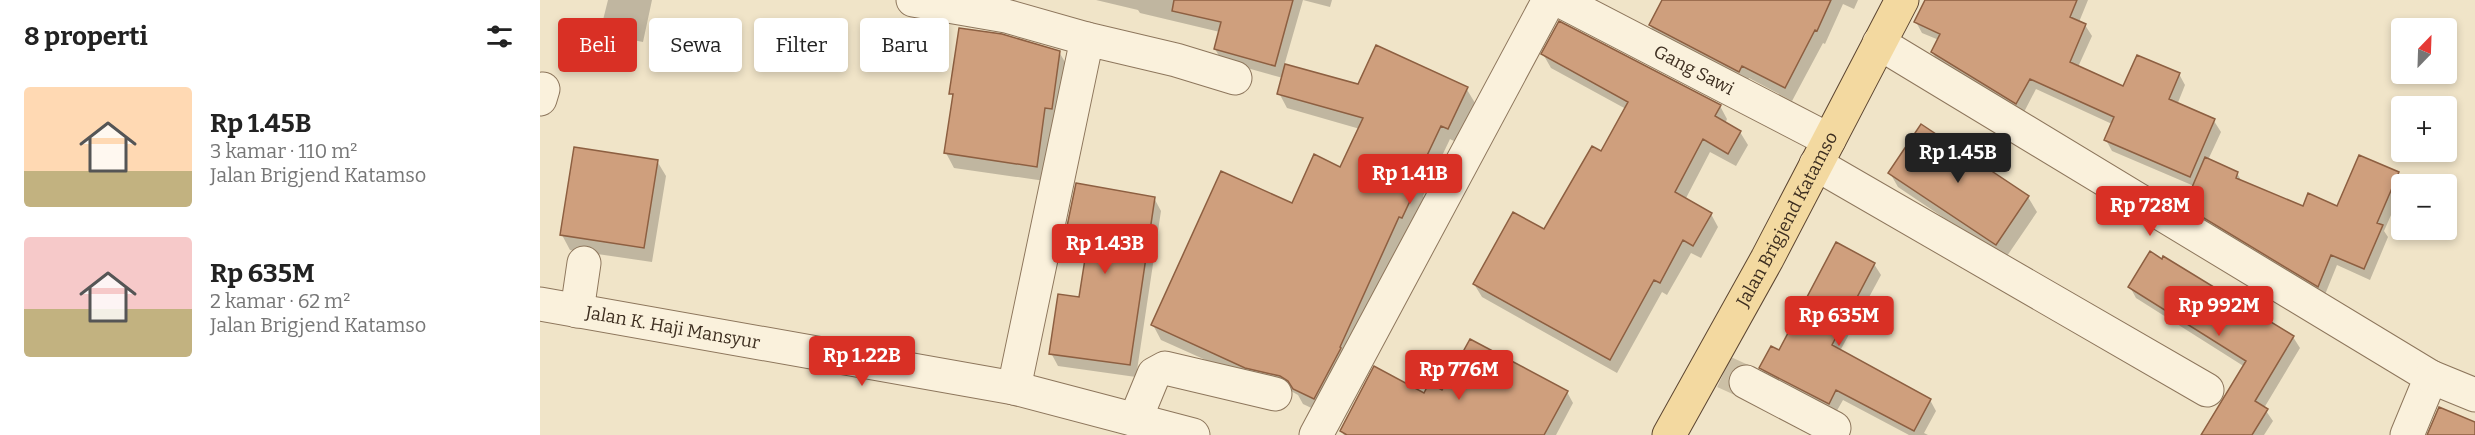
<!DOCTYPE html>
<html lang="id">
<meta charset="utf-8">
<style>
body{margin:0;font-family:Bitter,serif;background:#f2f2f2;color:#222;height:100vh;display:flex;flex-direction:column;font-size:22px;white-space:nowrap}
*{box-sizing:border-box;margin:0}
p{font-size:20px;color:#767676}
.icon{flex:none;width:33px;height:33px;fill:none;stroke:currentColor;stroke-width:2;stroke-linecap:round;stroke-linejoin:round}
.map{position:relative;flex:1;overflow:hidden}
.drawer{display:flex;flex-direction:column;background:#fff;width:540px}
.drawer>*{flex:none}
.hud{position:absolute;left:18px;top:18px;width:570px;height:54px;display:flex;gap:12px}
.needle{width:39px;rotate:23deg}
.buttons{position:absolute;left:1851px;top:18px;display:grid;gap:12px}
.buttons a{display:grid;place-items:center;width:66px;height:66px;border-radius:6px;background:#fff;box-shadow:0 3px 9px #0003;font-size:30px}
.price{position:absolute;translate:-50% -51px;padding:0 14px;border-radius:6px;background:#d93025;color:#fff;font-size:20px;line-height:39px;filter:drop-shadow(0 2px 3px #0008)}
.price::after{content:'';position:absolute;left:50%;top:36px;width:18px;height:14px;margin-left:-9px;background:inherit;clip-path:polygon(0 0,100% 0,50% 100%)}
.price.active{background:#222;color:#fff}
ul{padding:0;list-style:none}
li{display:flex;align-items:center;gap:18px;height:150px;padding:0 24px}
li span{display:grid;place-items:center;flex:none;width:168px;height:120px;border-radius:6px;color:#555}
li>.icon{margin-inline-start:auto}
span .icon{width:72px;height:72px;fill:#fffc;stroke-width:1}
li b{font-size:26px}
h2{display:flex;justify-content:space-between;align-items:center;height:72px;padding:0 24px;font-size:26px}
.tag{padding:0 21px;border-radius:6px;background:#fff;box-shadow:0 3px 9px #0003;font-size:21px;line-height:54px}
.tag.active{background:#d93025;color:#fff}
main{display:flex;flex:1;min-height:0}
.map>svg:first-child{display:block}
</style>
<main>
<section class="drawer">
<h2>8 properti<svg class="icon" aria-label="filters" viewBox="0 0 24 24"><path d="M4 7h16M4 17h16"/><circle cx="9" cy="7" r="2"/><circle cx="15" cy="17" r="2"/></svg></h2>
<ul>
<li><span style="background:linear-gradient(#ffd9b3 70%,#c2b280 0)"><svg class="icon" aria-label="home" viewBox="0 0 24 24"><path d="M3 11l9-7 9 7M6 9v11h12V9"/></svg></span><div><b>Rp 1.45B</b><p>3 kamar · 110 m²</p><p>Jalan Brigjend Katamso</p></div></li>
<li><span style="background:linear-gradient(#f6c9c9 60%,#c2b280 0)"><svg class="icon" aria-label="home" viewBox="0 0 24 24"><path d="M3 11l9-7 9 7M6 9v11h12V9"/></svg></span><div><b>Rp 635M</b><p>2 kamar · 62 m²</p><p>Jalan Brigjend Katamso</p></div></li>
</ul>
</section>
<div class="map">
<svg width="1935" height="435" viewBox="0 0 1935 435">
<rect width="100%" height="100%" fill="#f0e4c8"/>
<path fill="#0003" d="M 68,0 L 112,0 L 103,42 L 73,36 L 63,20 Z
M 556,0 L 792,0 L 790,7 L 763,0 L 744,66 L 818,86 L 926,88 L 935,103 L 916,142 L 910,139 L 883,196 L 886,200 L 782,413 L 763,404 L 758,395 L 749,390 L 715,382 L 621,340 L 613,325 L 752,205 L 801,169 L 820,129 L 747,108 L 739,93 L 743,78 L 682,61 L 675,49 L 680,32 L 600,13 L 598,10 Z
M 1123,0 L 1318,0 L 1314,9 L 1303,4 L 1285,44 L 1283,43 L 1252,101 L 1209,78 L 1206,84 L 1118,39 L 1110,25 Z
M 1386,0 L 1548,0 L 1539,22 L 1545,25 L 1552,36 L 1538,67 L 1584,88 L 1639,74 L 1645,85 L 1637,105 L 1674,121 L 1681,132 L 1668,160 L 1697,173 L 1702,182 L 1764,208 L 1798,208 L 1858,173 L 1864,184 L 1862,184 L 1862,190 L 1844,231 L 1848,237 L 1830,280 L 1797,265 L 1784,297 L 1653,217 L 1646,206 L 1654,186 L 1572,151 L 1566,140 L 1572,124 L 1496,89 L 1483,114 L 1399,63 L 1392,52 L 1399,40 L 1382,33 L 1376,22 Z
M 519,52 L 528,67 L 505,181 L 414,168 L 406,153 L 414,99 L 411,93 Z
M 1003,54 L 1180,106 L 1187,119 L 1185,124 L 1200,132 L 1208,145 L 1196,166 L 1170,152 L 1145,200 L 1171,214 L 1178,227 L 1161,258 L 1151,253 L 1127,295 L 1122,292 L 1077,373 L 942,297 L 934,284 L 1004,231 L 1061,153 L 1086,109 L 1011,68 Z
M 1382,126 L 1488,197 L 1497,212 L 1465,259 L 1358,187 L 1350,173 Z
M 117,161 L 126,176 L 112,262 L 30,250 L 22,235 Z
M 614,198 L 621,211 L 596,377 L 518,366 L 511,353 L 541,299 L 548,251 L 534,248 L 526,236 Z
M 1623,261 L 1753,337 L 1760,348 L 1724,408 L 1733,421 L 1724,435 L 1663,435 L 1705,367 L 1596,298 L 1590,287 Z
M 1334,264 L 1341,275 L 1300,351 L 1390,400 L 1396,411 L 1384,433 L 1388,435 L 1369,435 L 1303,400 L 1295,414 L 1228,379 L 1221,368 Z
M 903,392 L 1027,392 L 1033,403 L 1016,435 L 804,435 L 801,431 L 885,395 Z"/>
<path fill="#cf9f7d" stroke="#8d5f41" stroke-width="1.5" d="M 634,0 L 753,0 L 735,66 L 674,49 L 681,22 L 632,11 Z
M 1122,0 L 1291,0 L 1277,31 L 1275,30 L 1245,88 L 1202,66 L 1199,72 L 1109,25 Z
M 1385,0 L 1537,0 L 1530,17 L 1546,24 L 1530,62 L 1583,86 L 1597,55 L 1640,73 L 1629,99 L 1675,119 L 1650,177 L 1564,140 L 1574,117 L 1490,79 L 1476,104 L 1391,52 L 1400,34 L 1374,22 Z
M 1019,21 L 1181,105 L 1175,116 L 1201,131 L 1188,154 L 1163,139 L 1135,192 L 1172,213 L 1153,246 L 1143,240 L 1120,283 L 1114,280 L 1070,360 L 933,284 L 973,212 L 1004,229 L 1052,146 L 1061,151 L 1088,102 L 1001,54 Z
M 419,28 L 462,34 L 520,51 L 512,109 L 505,108 L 497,167 L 404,153 L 413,94 L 409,94 Z
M 836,45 L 928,87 L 908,129 L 901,126 L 874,183 L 878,184 L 862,218 L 859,217 L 800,347 L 801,348 L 774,399 L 753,389 L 748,381 L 740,376 L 705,368 L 611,325 L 681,171 L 752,203 L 774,154 L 800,167 L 823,118 L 737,94 L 745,64 L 818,84 Z
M 1381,124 L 1489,196 L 1456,245 L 1348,173 Z
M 34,147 L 118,160 L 104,248 L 20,235 Z
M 1819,155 L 1859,172 L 1837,223 L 1843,225 L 1824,269 L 1791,255 L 1778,287 L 1644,206 L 1665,157 L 1698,172 L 1696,178 L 1763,206 L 1768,193 L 1797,206 Z
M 536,183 L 615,197 L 590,365 L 509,354 L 518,294 L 539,297 L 548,240 L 525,236 Z
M 1296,242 L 1335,263 L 1292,345 L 1391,399 L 1374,431 L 1296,390 L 1289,404 L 1219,368 L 1231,346 L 1239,350 Z
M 1610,251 L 1622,259 L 1623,256 L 1754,336 L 1715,401 L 1728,409 L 1712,435 L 1661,435 L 1706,361 L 1588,287 Z
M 930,339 L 1028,391 L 1004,435 L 807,435 L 800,431 L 834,366 L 884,393 L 889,383 L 902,390 Z
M 1899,407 L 1935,422 L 1935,435 L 1887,435 Z"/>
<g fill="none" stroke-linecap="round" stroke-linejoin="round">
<path stroke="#ccc0a6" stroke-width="33" stroke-dasharray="33 16" stroke-linecap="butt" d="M 1184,372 L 1206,382"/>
<defs>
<g id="minor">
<path d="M 373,0 L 466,16 L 547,39"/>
<path id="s1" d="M 1019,0 L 1289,140"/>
<path d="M 1339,43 L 1891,377 L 1867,435"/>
<path d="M 0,99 L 3,89"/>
<path d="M 1276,164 L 1667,390"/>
<path id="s2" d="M 0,304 L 474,388 L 653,435"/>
<path d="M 37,311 L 44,263"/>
<path d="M 1891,377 L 1935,395"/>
<path d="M 1206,382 L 1294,428 L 1290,435"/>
<path d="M 474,388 L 547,39 L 636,60 L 695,78"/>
<path d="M 595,420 L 614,374 L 625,368 L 735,394"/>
<path d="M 776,435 L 1009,0"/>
</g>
<g id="major">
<path id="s3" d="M 1129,435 L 1227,259 L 1362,0"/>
</g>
</defs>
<use href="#minor" stroke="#8d765c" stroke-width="35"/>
<use href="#major" stroke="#5b4430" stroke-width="35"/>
<use href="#minor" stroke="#faf1dc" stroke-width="33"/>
<use href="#major" stroke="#f3d9a0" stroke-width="33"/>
</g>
<g text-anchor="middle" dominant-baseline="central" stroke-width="5" stroke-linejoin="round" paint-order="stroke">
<g font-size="18" fill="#3d2e20" stroke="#f7eed8">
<text stroke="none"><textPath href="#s1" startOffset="152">Gang Sawi</textPath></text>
<text stroke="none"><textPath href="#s3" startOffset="246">Jalan Brigjend Katamso</textPath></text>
<text stroke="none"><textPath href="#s2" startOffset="135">Jalan K. Haji Mansyur</textPath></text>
</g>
</g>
</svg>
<div class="buttons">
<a><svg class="needle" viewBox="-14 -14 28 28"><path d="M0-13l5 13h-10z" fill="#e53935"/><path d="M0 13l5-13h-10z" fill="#767676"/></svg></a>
<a>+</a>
<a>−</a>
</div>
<b class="price active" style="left:1418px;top:184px">Rp 1.45B</b>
<b class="price" style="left:870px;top:205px">Rp 1.41B</b>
<b class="price" style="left:1610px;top:237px">Rp 728M</b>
<b class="price" style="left:565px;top:275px">Rp 1.43B</b>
<b class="price" style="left:1679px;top:337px">Rp 992M</b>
<b class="price" style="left:1299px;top:347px">Rp 635M</b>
<b class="price" style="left:322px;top:387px">Rp 1.22B</b>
<b class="price" style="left:919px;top:401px">Rp 776M</b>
<div class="hud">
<a class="tag active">Beli</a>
<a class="tag">Sewa</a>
<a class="tag">Filter</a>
<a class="tag">Baru</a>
</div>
</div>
</main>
